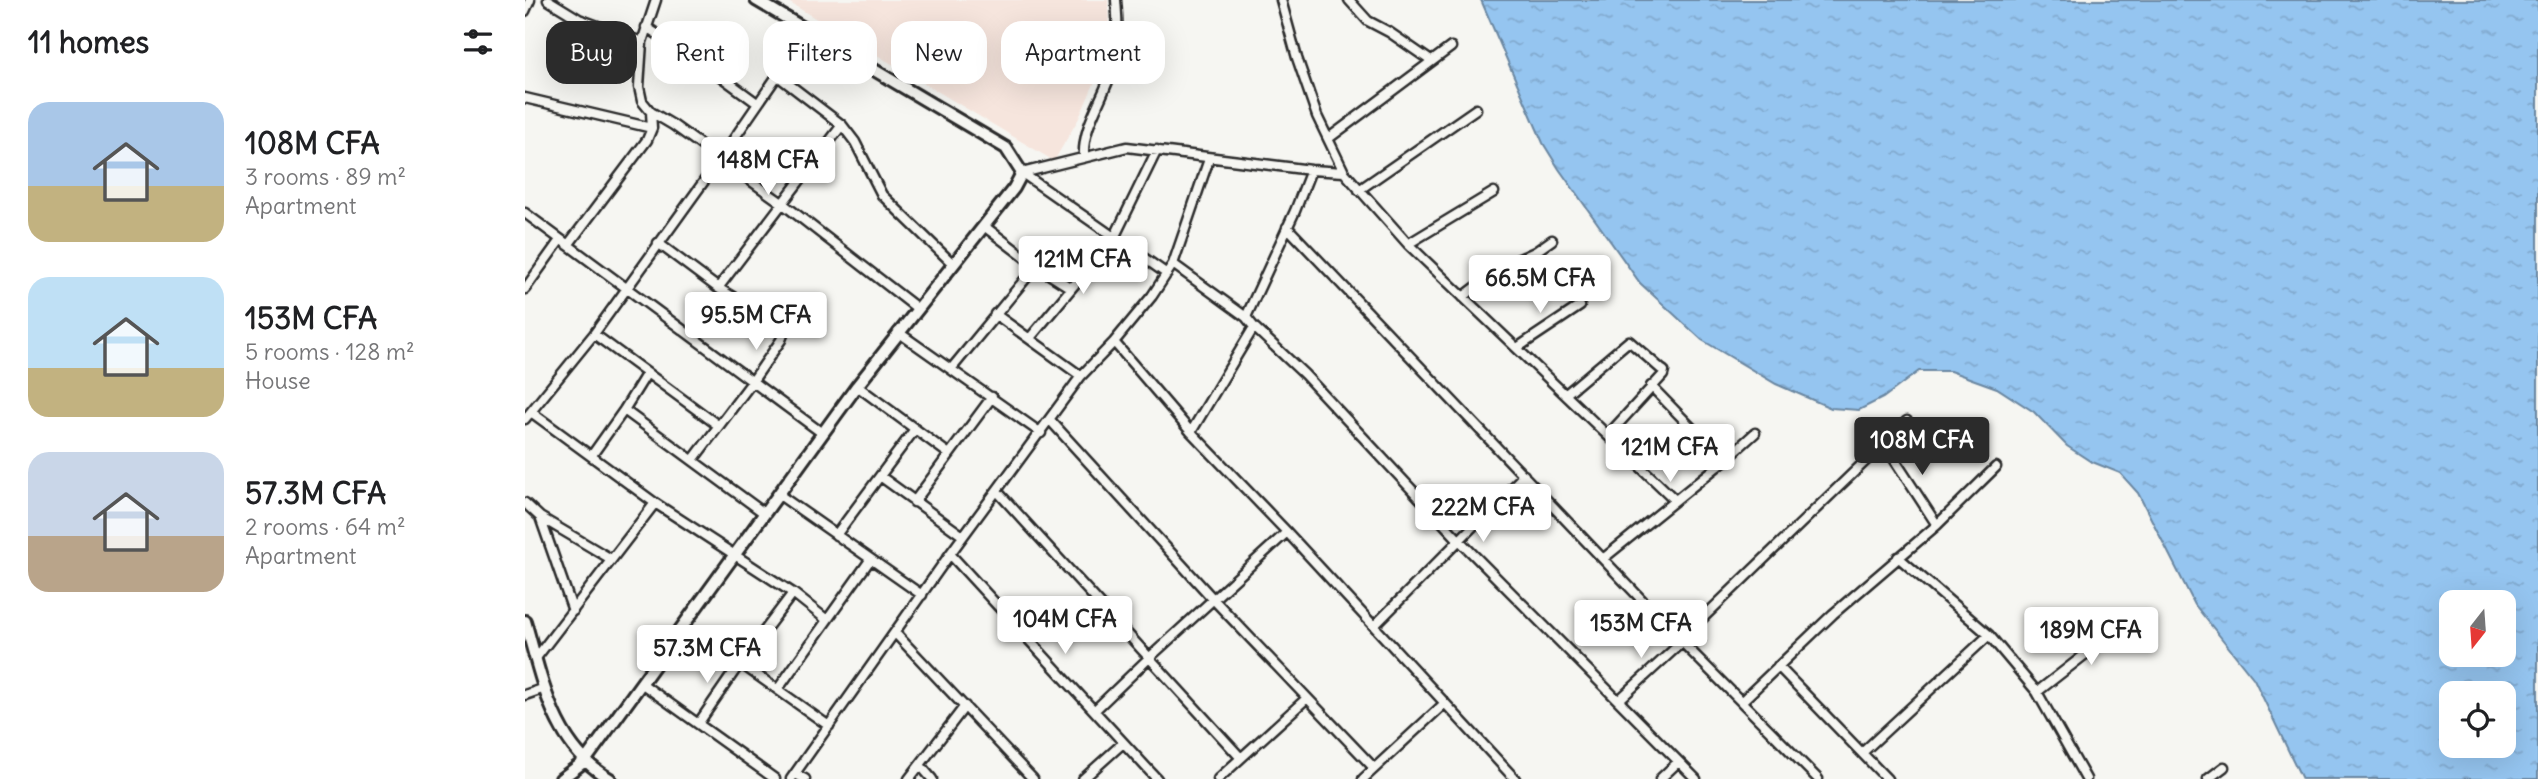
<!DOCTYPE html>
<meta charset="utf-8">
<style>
body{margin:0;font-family:Delius,sans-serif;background:#f2f2f2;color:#202124;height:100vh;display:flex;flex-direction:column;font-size:26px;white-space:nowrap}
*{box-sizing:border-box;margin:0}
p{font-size:23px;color:#757577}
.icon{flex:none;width:38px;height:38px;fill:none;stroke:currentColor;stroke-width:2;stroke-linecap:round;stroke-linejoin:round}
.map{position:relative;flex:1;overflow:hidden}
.details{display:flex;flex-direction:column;background:#fff;width:525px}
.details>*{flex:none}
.guide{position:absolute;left:21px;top:21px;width:665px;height:63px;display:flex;gap:14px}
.needle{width:46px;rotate:197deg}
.tools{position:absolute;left:1914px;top:590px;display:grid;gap:14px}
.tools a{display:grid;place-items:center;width:77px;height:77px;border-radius:14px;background:#fff;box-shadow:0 7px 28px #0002;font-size:35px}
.price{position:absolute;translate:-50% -60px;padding:0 16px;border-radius:7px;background:#fff;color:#222;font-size:23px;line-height:46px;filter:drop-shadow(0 2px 4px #0008)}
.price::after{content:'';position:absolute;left:50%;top:42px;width:21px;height:16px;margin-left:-10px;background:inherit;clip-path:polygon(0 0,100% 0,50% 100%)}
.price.selected{background:#2b2b2b;color:#fff}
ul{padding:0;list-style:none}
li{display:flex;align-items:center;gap:21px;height:175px;padding:0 28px}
li span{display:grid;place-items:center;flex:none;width:196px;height:140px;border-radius:21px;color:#555}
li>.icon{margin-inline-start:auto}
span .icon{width:84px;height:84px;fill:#fffc;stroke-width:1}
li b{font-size:30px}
h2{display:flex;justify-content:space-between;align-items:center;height:84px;padding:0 28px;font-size:30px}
.chip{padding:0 24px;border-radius:21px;background:#fff;box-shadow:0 7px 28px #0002;font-size:24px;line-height:63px}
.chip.selected{background:#2b2b2b;color:#fff}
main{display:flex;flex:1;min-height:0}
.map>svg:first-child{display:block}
</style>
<main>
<section class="details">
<h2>11 homes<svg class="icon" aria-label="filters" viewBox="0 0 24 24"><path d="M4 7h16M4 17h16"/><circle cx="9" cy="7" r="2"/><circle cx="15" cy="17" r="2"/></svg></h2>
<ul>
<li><span style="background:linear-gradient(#a9c7e8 60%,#c2b280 0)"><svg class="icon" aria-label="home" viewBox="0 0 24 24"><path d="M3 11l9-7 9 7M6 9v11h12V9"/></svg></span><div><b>108M CFA</b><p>3 rooms · 89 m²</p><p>Apartment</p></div></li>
<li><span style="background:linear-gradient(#bfe0f5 65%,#c2b280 0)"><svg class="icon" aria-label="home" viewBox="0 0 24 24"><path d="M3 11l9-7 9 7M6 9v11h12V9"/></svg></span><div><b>153M CFA</b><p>5 rooms · 128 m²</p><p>House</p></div></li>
<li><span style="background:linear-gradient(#c9d6e8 60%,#b9a48a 0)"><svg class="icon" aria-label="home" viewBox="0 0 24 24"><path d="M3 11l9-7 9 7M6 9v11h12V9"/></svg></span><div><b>57.3M CFA</b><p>2 rooms · 64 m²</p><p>Apartment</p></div></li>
</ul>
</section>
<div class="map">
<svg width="2013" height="779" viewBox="0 0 2013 779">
<defs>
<pattern id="water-ripples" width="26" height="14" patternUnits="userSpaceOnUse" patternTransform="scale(1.75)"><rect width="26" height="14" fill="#95c5f0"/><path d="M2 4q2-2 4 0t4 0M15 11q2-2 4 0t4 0" fill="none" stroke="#81a9ce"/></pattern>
</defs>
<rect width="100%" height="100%" fill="#f6f6f2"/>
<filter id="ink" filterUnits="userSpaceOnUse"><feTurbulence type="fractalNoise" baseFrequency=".0143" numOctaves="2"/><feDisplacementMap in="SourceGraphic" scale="14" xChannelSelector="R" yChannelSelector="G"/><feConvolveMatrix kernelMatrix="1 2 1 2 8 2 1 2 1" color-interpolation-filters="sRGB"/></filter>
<g filter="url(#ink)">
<path fill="#f6e5dd" d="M 260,0 L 583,0 L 584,42 L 572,77 L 554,118 L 529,161 Z"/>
<path fill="url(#water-ripples)" stroke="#6b87a1" stroke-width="2" fill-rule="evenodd" d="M 956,0 L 2013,0 L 2013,779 L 1777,779 L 1729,679 L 1670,605 L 1613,493 L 1595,473 L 1565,461 L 1542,446 L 1509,412 L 1472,388 L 1425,371 L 1394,371 L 1358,398 L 1334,410 L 1306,408 L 1251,384 L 1177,340 L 1115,283 L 1034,169 L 1018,143 ZM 1927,602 L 1979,602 L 1979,654 L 1927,654 ZM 1927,693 L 1979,693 L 1979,746 L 1927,746 Z"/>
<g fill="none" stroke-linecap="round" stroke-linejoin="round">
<defs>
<path id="minor" d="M 23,0 L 54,19 L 117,42
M 131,0 L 117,42 L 114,87 L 117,101 L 126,112 L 148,125 L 257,203 L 393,309
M 756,0 L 772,58 L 792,116 L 819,172 L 883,244 L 1149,499
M 824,0 L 843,21 L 864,32 L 906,61
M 0,11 L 5,0
M 121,27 L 176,62 L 232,103
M 253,76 L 317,125 L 330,142 L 357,195 L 427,263
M 0,98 L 127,128
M 804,138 L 926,47
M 559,157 C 557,126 579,98 587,70 C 594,46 593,24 591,0
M 497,173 L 602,147 L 786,170 L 819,172
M 497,173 L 642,274
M 834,190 L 951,109
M 0,213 L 297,433
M 459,226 L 511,266 L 546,288
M 762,227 L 1155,640 L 1293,779
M 133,243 L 193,288 L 255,325 L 259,332 L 256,340 L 227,382 L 168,460
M 883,244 L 969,192
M 43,245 L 122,140 L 127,128 L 126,112
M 648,264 L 721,317 L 729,327 L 779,374 L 933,539 L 1171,779
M 193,288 L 317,125
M 0,289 L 35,240
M 938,297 L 979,266 L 1010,252 L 1027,240
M 470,314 L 556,376
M 721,317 L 770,211 L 786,170
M 373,332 L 516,433
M 69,334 L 194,426
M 505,338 L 590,236 L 632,150
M 589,342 L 666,432 L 762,532 L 990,779
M 992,348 L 1055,306
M 427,368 L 511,266
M 332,386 L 424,454
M 1126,386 L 1199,461
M 1041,394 L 1104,341 L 1136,369 L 1139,371 L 1138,375 L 1083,435
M 99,410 L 239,513
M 6,412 L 130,503 L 268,593 L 302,620
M 0,419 L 69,334 L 195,159 L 283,31
M 525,420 L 689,600 L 849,768
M 666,432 L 729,327
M 1358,442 L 1412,525
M 67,455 L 99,410 L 122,373
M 355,476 L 438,536
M 472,491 L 715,757
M 253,494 L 397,595
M 389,502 L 467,397
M 0,503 L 15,517 L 86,559
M 15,517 L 48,611
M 311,535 L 390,429
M 425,554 L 632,779
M 1373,557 L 1464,635 L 1512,692 L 1561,779
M 1079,558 L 1199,461 L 1230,433
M 268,593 L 215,663 L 304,726
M 849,626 L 999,475
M 371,634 L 508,779
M 1155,640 L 1382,421
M 11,658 L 130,503
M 1253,666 L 1362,779
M 116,683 L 250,779
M 253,689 L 345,560
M 1512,692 L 1603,621
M 0,695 L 20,688
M 1094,700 L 1157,642
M 1217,701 L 1308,614 L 1412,525 L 1471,467
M 570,710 L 624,658 L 762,532
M 173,724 L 215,663
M 1338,752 L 1464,635
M 395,765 L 407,779
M 270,774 L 280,779
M 266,779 L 425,554 L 556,376 L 589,342 L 627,296 L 648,264 L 684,159
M 384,779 L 440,706
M 558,779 L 598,743
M 693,779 L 782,698
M 838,779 L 920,703
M 1135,779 L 1153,762
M 1683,779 L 1699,767"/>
<path id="secondary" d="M 0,621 C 17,679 28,747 85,779
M 36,779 L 60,761 L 332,386 L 489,188 L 497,173 L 481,148 L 231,0"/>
</defs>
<use href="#minor" stroke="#2b2b2b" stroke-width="13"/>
<use href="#secondary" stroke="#2b2b2b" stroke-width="16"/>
<use href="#minor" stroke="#f6f6f2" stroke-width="8"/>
<use href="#secondary" stroke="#f6f6f2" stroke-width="10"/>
</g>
</g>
</svg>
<div class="tools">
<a><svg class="needle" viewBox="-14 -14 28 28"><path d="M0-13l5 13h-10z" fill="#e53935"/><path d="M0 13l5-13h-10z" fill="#757577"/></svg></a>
<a><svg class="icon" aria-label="locate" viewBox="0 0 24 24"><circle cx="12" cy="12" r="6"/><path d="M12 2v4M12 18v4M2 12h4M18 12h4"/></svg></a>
</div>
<b class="price" style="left:243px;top:197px">148M CFA</b>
<b class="price" style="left:558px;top:296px">121M CFA</b>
<b class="price" style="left:1015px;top:315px">66.5M CFA</b>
<b class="price" style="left:231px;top:352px">95.5M CFA</b>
<b class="price selected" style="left:1397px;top:477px">108M CFA</b>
<b class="price" style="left:1145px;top:484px">121M CFA</b>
<b class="price" style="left:958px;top:544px">222M CFA</b>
<b class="price" style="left:540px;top:656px">104M CFA</b>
<b class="price" style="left:1116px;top:660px">153M CFA</b>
<b class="price" style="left:1566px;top:667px">189M CFA</b>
<b class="price" style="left:182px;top:685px">57.3M CFA</b>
<div class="guide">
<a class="chip selected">Buy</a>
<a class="chip">Rent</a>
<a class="chip">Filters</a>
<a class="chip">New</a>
<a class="chip">Apartment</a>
</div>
</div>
</main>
